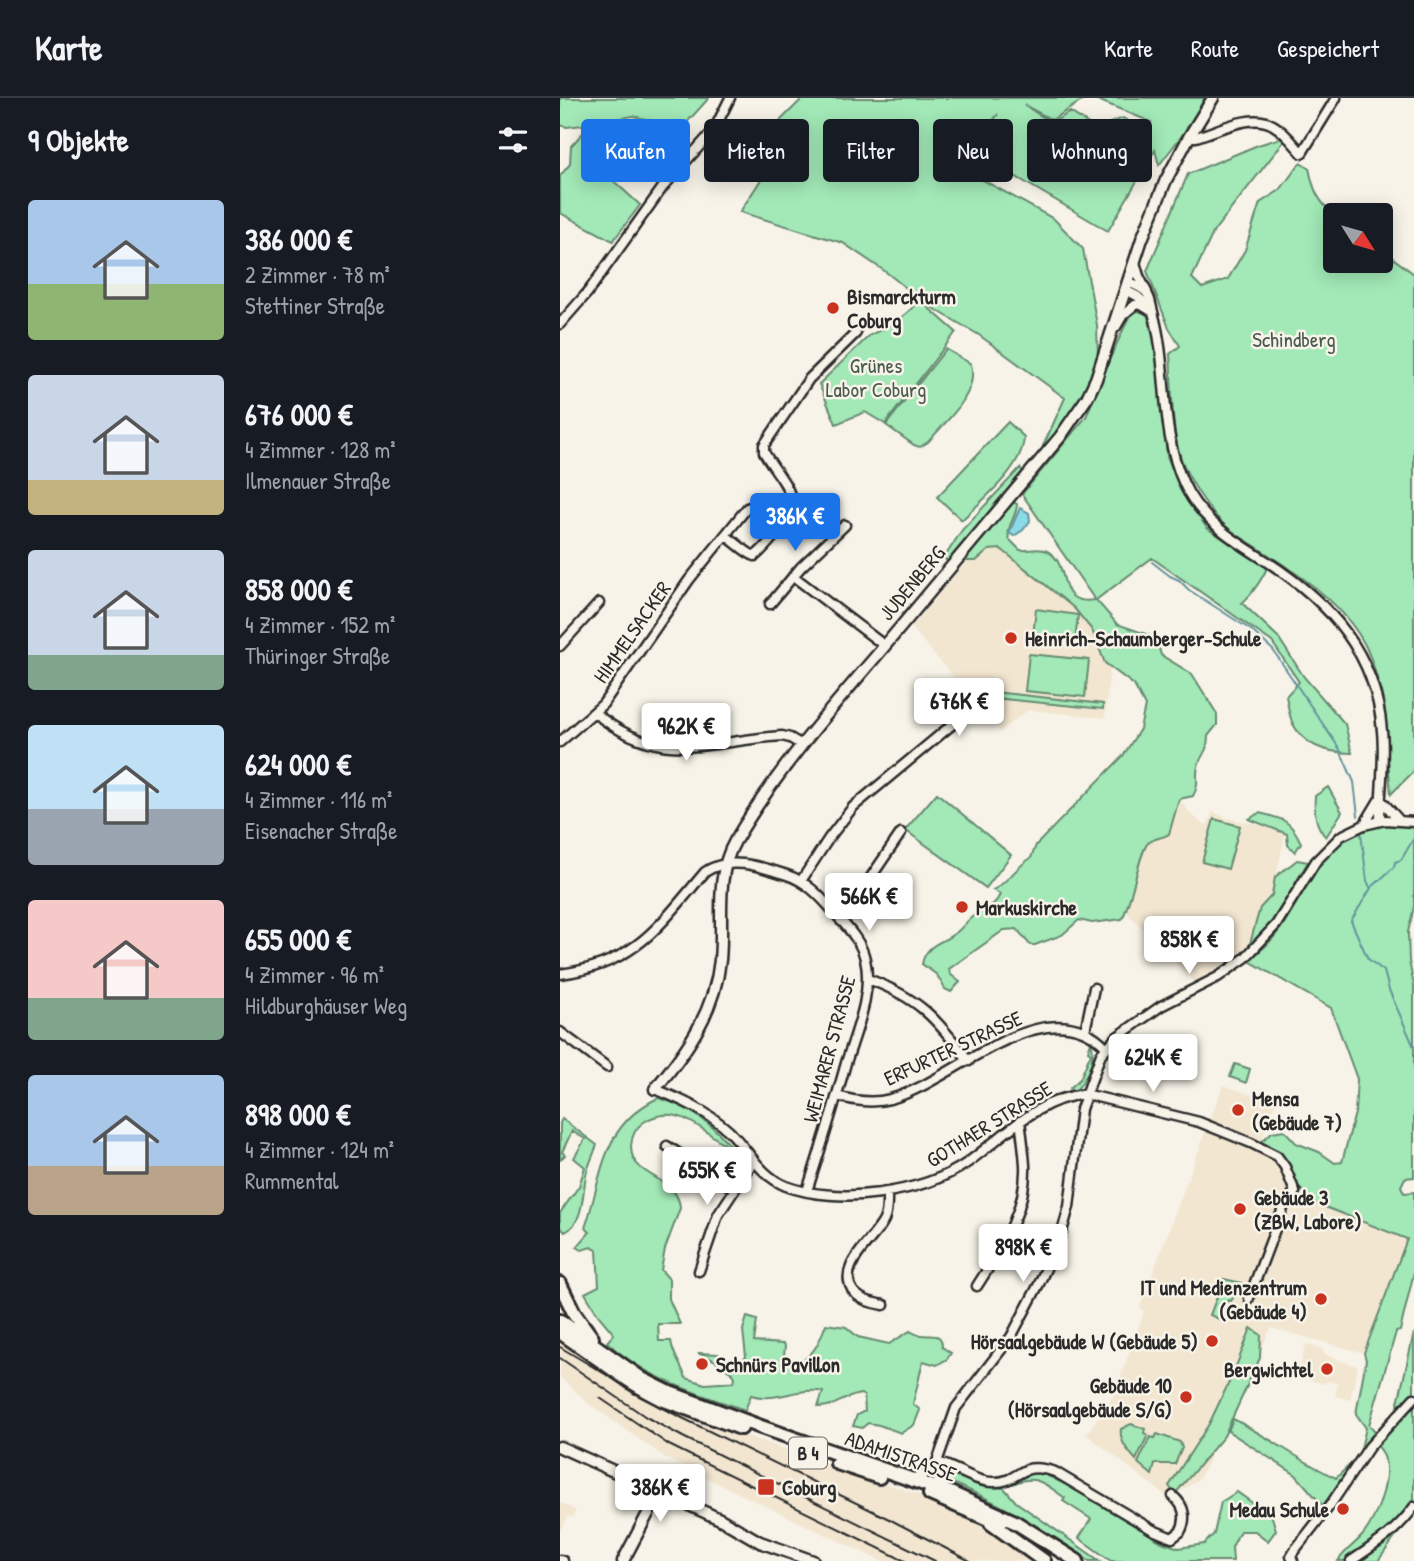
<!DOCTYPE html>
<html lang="de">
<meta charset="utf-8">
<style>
body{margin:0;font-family:"Patrick Hand",sans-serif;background:#242831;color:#f1f3f6;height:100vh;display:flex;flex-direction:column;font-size:26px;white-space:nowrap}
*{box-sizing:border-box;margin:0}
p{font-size:23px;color:#9ea1a6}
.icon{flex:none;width:38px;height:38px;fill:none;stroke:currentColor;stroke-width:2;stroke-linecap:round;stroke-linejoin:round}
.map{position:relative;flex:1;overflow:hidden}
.side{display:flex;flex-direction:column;background:#171b24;width:560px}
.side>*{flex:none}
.top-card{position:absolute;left:21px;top:21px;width:665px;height:63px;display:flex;gap:14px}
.needle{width:46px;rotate:127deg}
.controls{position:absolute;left:763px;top:105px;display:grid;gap:14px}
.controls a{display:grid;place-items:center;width:70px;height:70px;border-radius:7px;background:#171b24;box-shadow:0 4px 18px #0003;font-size:35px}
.price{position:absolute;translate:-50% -60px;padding:0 16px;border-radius:7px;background:#fff;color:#222;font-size:23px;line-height:46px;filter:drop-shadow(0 2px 4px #0008)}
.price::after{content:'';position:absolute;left:50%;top:42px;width:21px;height:16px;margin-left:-10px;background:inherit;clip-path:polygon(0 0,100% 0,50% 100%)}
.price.current{background:#1a73e8;color:#fff}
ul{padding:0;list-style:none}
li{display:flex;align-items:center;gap:21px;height:175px;padding:0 28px}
li span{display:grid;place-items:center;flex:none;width:196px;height:140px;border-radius:7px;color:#555}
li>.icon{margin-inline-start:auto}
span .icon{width:84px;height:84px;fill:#fffc;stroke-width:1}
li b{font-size:30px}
h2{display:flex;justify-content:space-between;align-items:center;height:84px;padding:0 28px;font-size:30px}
.chip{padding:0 24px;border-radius:7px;background:#171b24;box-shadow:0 4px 18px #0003;font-size:24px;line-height:63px}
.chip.current{background:#1a73e8;color:#fff}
header{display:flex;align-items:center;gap:42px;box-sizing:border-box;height:98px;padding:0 35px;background:#171b24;border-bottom:2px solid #363941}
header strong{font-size:33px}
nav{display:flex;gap:38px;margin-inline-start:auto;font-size:24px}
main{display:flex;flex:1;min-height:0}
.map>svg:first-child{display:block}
</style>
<header>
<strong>Karte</strong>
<nav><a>Karte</a><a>Route</a><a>Gespeichert</a></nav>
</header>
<main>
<section class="side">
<h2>9 Objekte<svg class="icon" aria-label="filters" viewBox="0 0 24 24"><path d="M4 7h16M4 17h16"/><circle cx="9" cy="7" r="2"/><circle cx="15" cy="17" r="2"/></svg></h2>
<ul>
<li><span style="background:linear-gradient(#a9c7e8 60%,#8fb573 0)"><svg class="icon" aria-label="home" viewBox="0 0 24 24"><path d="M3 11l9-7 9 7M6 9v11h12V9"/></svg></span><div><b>386 000 €</b><p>2 Zimmer · 78 m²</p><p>Stettiner Straße</p></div></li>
<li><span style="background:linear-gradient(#c9d6e8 75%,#c2b280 0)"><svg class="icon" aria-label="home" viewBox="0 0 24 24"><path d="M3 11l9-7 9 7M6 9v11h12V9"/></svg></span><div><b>676 000 €</b><p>4 Zimmer · 128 m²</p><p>Ilmenauer Straße</p></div></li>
<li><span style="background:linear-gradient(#c9d6e8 75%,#7fa58c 0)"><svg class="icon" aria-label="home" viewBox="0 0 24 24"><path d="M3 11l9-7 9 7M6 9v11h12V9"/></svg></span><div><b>858 000 €</b><p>4 Zimmer · 152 m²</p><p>Thüringer Straße</p></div></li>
<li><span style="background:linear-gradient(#bfe0f5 60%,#9aa5b1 0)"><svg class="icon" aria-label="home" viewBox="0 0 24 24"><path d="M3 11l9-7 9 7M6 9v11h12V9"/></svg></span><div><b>624 000 €</b><p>4 Zimmer · 116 m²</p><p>Eisenacher Straße</p></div></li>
<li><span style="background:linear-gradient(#f6c9c9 70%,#7fa58c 0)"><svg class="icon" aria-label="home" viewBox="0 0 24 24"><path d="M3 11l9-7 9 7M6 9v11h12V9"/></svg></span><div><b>655 000 €</b><p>4 Zimmer · 96 m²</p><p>Hildburghäuser Weg</p></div></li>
<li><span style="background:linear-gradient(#a9c7e8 65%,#b9a48a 0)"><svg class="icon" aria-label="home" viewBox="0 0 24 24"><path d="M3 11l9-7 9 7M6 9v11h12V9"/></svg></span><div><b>898 000 €</b><p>4 Zimmer · 124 m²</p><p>Rummental</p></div></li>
</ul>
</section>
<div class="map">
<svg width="854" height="1463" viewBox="0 0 854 1463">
<rect width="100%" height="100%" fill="#f7f3e8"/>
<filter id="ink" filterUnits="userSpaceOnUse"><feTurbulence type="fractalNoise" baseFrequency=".0143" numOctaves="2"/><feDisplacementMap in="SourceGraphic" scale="14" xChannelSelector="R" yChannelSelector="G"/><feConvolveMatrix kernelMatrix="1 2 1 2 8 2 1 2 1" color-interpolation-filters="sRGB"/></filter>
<g filter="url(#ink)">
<path fill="#f2e6d1" d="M 429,437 L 513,509 L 552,551 L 545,620 L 468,612 L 440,634 L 351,529 Z
M 620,701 L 628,713 L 640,724 L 647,727 L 653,714 L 667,720 L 718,731 L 725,737 L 712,797 L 700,810 L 689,849 L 649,877 L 633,884 L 609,857 L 566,814 L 585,750 L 592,743 L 609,736 Z
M 663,987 L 715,1005 L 700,1045 L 752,1104 L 781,1117 L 848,1140 L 804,1255 L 711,1230 L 640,1380 L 610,1401 L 526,1336 L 553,1299 L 584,1214 L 580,1209 Z
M 0,1244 L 74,1293 L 158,1328 L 366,1399 L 413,1420 L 474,1460 L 472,1463 L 321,1463 L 107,1361 L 29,1306 L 0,1279 Z
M 746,1246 L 763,1251 L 763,1255 L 778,1262 L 798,1268 L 790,1302 L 775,1298 L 778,1286 L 768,1283 L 764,1286 L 737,1278 Z
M 0,1404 L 16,1413 L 12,1420 L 8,1418 L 0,1434 Z"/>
<path fill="#a2e9b7" stroke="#668a71" stroke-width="2" d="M 0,0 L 149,0 L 122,30 L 73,18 L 57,21 L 26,58 L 80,107 L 53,143 L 0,115 L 0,78 L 10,66 L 11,48 L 31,26 L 7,29 L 0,27 Z
M 243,0 L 526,0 L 492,22 L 464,7 L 492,25 L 510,14 L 544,36 L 549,31 L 547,26 L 563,20 L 582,31 L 591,24 L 533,0 L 651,0 L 599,67 L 595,52 L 548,133 L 412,53 L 438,16 L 397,68 L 494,121 L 523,151 L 537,227 L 538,262 L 521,299 L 486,350 L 483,348 L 505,300 L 419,237 L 366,206 L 326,174 L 283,145 L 180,114 L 213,63 L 221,22 Z
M 728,38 L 654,133 L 632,180 L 642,190 L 668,181 L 685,152 L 700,105 L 720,92 L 740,65 L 749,70 C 753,91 758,104 775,117 L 775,163 L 821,163 L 821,151 L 854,176 L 854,673 L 831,696 C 826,648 827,594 806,549 C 784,505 741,478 701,452 C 691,445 679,439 670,432 C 648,413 626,379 618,352 C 611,325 612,284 610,256 L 620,248 L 609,230 L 587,173 L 628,76 L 698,47 Z
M 363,205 L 396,234 L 325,326 L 305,314 L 276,326 L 259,286 L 310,237 L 335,225 L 357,206 Z
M 579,213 L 587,216 L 597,246 L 607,358 L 621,393 L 647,430 L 707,470 C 702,481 690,499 682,505 L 718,539 L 744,579 L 785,626 L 792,655 C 768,655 745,649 733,626 C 729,618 728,607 726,598 L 739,584 L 712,544 L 592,460 L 536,502 L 557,526 L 589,537 L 598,547 L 601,557 L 632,576 L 657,616 L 657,627 L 648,638 C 647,654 645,651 639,665 C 634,677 641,685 633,698 L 619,701 L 609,736 C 603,740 593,740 588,745 C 579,754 572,804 562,821 L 532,825 L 519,822 L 502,837 L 475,847 L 470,847 L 457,831 L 444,832 L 389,871 L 390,876 L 400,884 L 391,894 L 385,891 L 377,877 L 362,866 C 366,845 384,845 398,833 C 404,828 408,821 415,817 C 425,810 436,808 440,796 L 433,792 C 448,784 457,768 471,760 L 476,747 L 563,658 L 580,631 L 585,608 L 574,587 L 545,565 L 532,532 L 514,510 L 441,451 L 429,452 L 416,463 L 407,463 L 408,456 L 453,404 L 457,406 C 457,419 446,427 449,441 L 460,452 C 469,453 479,449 487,453 C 513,466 493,509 535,502 L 462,396 L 526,319 L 551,258 L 571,215 Z
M 386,251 L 411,266 C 419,296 386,323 368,344 L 360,349 L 354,347 L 326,327 Z
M 448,324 L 464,339 C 463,370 423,401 402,422 L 377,399 Z
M 460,370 L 464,375 L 388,464 L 384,460 L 402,432 Z
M 476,511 L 518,517 L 515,543 L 473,538 Z
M 469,556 L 529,562 L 525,599 L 465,593 Z
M 415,592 L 543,606 L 543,611 L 414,598 Z
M 768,689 L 782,714 L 766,739 C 755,728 754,714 755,698 Z
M 377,695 L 451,757 L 426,790 L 345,732 Z
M 699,715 C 722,720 731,722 741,745 L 735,754 L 728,747 L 727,736 L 689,721 Z
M 654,721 L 680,728 L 668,771 L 642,764 Z
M 834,726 L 854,729 L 854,809 L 848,834 L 849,863 L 854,888 L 854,1079 L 845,1080 L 841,1088 L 844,1095 L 854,1094 L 854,1174 L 840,1233 L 836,1234 L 809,1327 L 818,1336 L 840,1312 L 838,1305 L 854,1235 L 854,1413 L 818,1463 L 778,1463 C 785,1452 793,1448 801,1439 C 818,1421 839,1364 816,1347 L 807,1356 L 770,1416 L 736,1377 L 668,1333 L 673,1321 C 709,1339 740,1363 776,1380 L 799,1358 L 806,1330 L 796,1316 L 806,1262 L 804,1255 L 847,1141 L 752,1104 L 700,1045 L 712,1034 L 724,1032 L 736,1045 L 759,1054 L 775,1065 L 782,1064 L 795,1015 L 797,981 L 771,910 L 691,864 L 691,860 C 752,819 739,734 834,726 Z
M 737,762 L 748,764 L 716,819 L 689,849 L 700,810 L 712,797 L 715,779 Z
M 531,944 C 537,960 525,986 512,995 L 510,990 L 520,981 L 531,955 L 528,953 Z
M 675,966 L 690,971 L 686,985 L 670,979 Z
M 98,1000 C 131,1009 153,1026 174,1052 C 144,1036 119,1002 84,1024 C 69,1034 66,1058 81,1070 C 96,1082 119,1088 120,1110 L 105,1151 L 101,1172 L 109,1181 L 109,1201 L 120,1226 L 98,1226 L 99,1243 L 111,1243 C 113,1258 121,1266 126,1280 L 145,1286 L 174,1284 L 175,1279 L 173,1276 L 154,1262 L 138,1255 L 158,1256 L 176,1267 L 186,1259 L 183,1232 L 187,1219 L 197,1222 L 194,1244 L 223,1246 L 225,1248 L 224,1258 L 235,1267 C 254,1258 259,1245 266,1226 L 286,1229 L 298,1239 L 329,1246 L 350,1233 C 354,1235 357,1237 361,1237 C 372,1239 382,1233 382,1249 L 391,1255 L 387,1261 L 377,1267 L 363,1263 L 353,1306 L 360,1312 L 354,1327 L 341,1335 L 319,1327 L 308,1325 L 302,1330 L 293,1328 L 297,1317 L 305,1313 L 304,1298 L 301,1296 C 285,1298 274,1310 258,1309 L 263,1294 C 239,1288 216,1305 191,1297 L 185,1312 C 136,1295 85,1281 47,1244 L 54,1236 L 38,1217 L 25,1195 L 39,1188 L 37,1152 L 31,1149 L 22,1152 L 17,1149 L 30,1134 L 25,1130 C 43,1078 40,1028 98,1000 Z
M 2,1021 L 37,1047 C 34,1055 30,1064 27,1073 C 22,1092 25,1125 5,1134 L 0,1129 L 0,1115 L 19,1088 L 25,1069 L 14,1060 L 25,1041 L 12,1033 L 2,1054 L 5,1057 L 0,1062 L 0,1025 Z
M 664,1181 L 682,1185 L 682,1187 L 671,1203 L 668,1202 L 664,1208 L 666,1210 L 659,1221 L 650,1217 Z
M 691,1230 L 701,1237 L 700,1260 L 664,1338 L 615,1396 L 609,1388 L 649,1326 L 673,1276 Z
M 571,1326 L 585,1331 L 584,1335 L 588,1337 L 576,1362 C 568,1353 559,1343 561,1331 Z
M 597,1336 L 620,1344 L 622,1350 L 615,1366 L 595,1366 L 592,1377 L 578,1365 L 590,1339 L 595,1340 Z
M 474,1374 L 486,1377 L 515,1391 L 602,1444 L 619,1450 L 644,1446 L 654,1436 L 661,1404 L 677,1394 L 712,1419 L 716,1432 L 708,1443 L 695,1433 L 680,1433 L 672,1449 L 673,1463 L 551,1463 L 519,1440 L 531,1421 L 503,1403 L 505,1400 C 486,1387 477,1375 453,1386 L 460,1379 Z
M 385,1375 L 394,1378 L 396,1376 L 428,1389 L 444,1390 L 456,1404 L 540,1463 L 529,1463 C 483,1432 437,1402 385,1382 Z"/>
<path fill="#8bdae8" stroke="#65949c" stroke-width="2" d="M 460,410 L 469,415 L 470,423 L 463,432 L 454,438 L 449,435 Z"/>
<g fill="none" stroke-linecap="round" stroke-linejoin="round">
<path stroke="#65949c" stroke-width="2" d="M 592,464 L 610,478 L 619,482 L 629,492 L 691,532 L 713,552 L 779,650 L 794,684 L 798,718
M 801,735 L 807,783 L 810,789
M 854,740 L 841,762 L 835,764 L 834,769 L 811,790 L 791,823 L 808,861 L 824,873 L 829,892 L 854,949"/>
<defs>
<path id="minor" d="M 629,39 L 636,39 C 658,33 691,14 713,27 C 724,33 733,45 742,55 L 776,0
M 575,164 L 579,178 L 587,194
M 568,184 C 574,187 581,189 586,194 C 591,200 591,207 593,214 C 609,270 599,332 624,386 C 640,422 676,444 708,464 C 770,505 816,555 822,633 C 825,663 820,693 820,723
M 565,192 L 577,198 L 589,209
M 0,226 L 28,194 L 103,89 L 154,32 L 170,0
M 556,229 L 563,217 L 575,207 L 580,206 L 593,214
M 165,437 C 174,443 187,456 195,458 C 204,451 211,441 219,433 C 247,401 221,384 204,354 L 204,347 L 249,281 L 296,235
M 233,478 L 325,548
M 210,506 L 241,469 L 285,427
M 0,548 L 39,505
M 35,615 C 101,669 148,643 222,638 L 230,640 L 242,647
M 0,644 L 43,606 L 129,482 L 187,410 L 193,408
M 820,701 L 839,722
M 804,727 L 819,702
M 241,783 L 269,740 L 293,709 L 417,606
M 281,823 L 341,735
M 0,876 C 75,867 100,827 145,774 C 169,757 202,769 227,777 C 246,783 260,798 273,813 C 285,827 301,842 305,861 C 313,895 296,933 286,965 C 274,1008 261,1050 247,1093
M 308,881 C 359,900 376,920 409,963
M 525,933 L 534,890
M 0,934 L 47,969
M 95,991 C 122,1002 147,1013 169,1033 C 189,1052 199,1077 226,1088 C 276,1107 363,1096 407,1065 C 444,1038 478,1000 525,996 L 639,1024 L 691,1045 L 717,1058 L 725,1069 L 735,1094 L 725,1105 L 689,1200
M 277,998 C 294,1003 312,1006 330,1001 C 393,985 485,886 546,949
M 107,1048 L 174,1091
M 139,1173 L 158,1117 L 193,1064
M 417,1188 C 441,1150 467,1113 465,1067 C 464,1052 462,1037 460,1023
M 324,1207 C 313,1205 302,1203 294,1194 C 274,1169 315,1142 324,1122 C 328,1114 327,1103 327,1094
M 377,1364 C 395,1369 415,1384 433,1384 C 461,1385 458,1361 495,1374 L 593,1432 L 612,1440 L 620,1434 C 627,1421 625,1408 613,1398
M 351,1381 L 367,1375 L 377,1364
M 387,1392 L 377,1380 L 377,1364 L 396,1310 L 451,1239 L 479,1186 L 501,1137 L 509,1109 L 521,1011 L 541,956 L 557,939 L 601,908 L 658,879 L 685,860 L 716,827 L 756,763 L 781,738 L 804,727 L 825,722 L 854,724
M 0,1462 L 3,1463
M 733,1463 L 731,1458 L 734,1453 L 771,1406 L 809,1349 L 854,1300
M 791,1463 C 815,1447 837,1433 854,1409"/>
<path id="tertiary" d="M 95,991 C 127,953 155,913 160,862 C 164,821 154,780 175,743 C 216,673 271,611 323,550 C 382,480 441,410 500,339 L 527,300 L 536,281 L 582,141 L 606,82 L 629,39 L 653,0
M 0,1349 L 160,1421 L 200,1444 L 253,1463
M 63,1463 L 93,1406 L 95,1391"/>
<path id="trunk" d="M 0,1186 L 14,1215 L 32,1240
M 0,1223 L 82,1281 L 110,1295 L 201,1329 L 390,1395 L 455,1424 L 517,1463
M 0,1234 L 77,1288 L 102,1301 L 181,1330
M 277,1365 L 319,1379
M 370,1396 L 440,1426
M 431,1425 L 484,1463"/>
</defs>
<use href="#minor" stroke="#2b2b2b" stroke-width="13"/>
<use href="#tertiary" stroke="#2b2b2b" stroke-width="15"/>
<use href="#trunk" stroke="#2b2b2b" stroke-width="18"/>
<use href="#minor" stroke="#f7f3e8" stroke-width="8"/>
<use href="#tertiary" stroke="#f7f3e8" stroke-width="10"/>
<use href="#trunk" stroke="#f7f3e8" stroke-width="12"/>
<path stroke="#2b2b2b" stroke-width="2" d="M 0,1249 L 100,1309 L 329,1421 L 410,1463
M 0,1260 L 86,1319 L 123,1339 L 375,1463
M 40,1300 L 109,1347 L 345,1463"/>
</g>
</g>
<g fill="#c8321e" stroke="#f7f3e8" stroke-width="2.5">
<circle cx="273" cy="210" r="7"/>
<circle cx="451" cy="540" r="7"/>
<circle cx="402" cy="809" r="7"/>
<circle cx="678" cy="1012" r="7"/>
<circle cx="680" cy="1111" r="7"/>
<circle cx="761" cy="1201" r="7"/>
<circle cx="652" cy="1243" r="7"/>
<circle cx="142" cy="1266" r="7"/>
<circle cx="767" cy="1271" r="7"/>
<circle cx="626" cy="1299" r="7"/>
<rect x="197" y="1380" width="18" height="18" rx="3.5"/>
<circle cx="783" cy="1411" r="7"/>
</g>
<g text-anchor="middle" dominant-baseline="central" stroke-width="5" stroke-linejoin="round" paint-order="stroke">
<rect fill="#f7f3e8" stroke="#686764" stroke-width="2" x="229" y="1339.5" width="38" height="31" rx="5"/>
<g font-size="19" font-weight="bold" fill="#2b2b2b">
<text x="248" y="1355">B 4</text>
</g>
<g font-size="21" font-weight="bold" fill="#2b2b2b" stroke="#f7f3e8" text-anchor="start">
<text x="287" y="198">Bismarckturm<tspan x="287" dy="24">Coburg</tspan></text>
<text x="465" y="540">Heinrich-Schaumberger-Schule</text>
<text x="416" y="809">Markuskirche</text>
<text x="692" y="1000">Mensa<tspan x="692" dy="24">(Gebäude 7)</tspan></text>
<text x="694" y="1099">Gebäude 3<tspan x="694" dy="24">(ZBW, Labore)</tspan></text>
<text x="747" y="1189" text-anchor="end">IT und Medienzentrum<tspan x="747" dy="24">(Gebäude 4)</tspan></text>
<text x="638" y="1243" text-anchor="end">Hörsaalgebäude W (Gebäude 5)</text>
<text x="156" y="1266">Schnürs Pavillon</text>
<text x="753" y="1271" text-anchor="end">Bergwichtel</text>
<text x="612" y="1287" text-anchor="end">Gebäude 10<tspan x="612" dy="24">(Hörsaalgebäude S/G)</tspan></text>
<text x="222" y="1389">Coburg</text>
<text x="769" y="1411" text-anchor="end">Medau Schule</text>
</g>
<g font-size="21" fill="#495a4e" stroke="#f7f3e8">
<text x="734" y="241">Schindberg</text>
<text x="316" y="267">Grünes<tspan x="316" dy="24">Labor Coburg</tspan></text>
</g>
<g font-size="21" fill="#2b2b2b" stroke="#f7f3e8">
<text transform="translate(352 485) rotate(-50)">JUDENBERG</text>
<text transform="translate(72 534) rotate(-55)">HIMMELSACKER</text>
<text transform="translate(393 950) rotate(-25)">ERFURTER STRASSE</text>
<text transform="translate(269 951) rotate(-75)">WEIMARER STRASSE</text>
<text transform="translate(429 1026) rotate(-32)">GOTHAER STRASSE</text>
<text transform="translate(341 1358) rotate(19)">ADAMISTRASSE</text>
</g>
</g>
</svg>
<div class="controls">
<a><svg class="needle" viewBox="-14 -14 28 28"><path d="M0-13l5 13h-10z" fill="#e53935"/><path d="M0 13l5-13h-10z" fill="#9ea1a6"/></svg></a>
</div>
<b class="price current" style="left:235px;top:455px">386K €</b>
<b class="price" style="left:399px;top:640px">676K €</b>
<b class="price" style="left:126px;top:665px">962K €</b>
<b class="price" style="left:309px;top:835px">566K €</b>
<b class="price" style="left:629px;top:878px">858K €</b>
<b class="price" style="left:593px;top:996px">624K €</b>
<b class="price" style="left:147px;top:1109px">655K €</b>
<b class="price" style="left:463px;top:1186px">898K €</b>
<b class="price" style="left:100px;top:1426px">386K €</b>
<div class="top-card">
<a class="chip current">Kaufen</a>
<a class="chip">Mieten</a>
<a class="chip">Filter</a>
<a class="chip">Neu</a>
<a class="chip">Wohnung</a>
</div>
</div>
</main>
